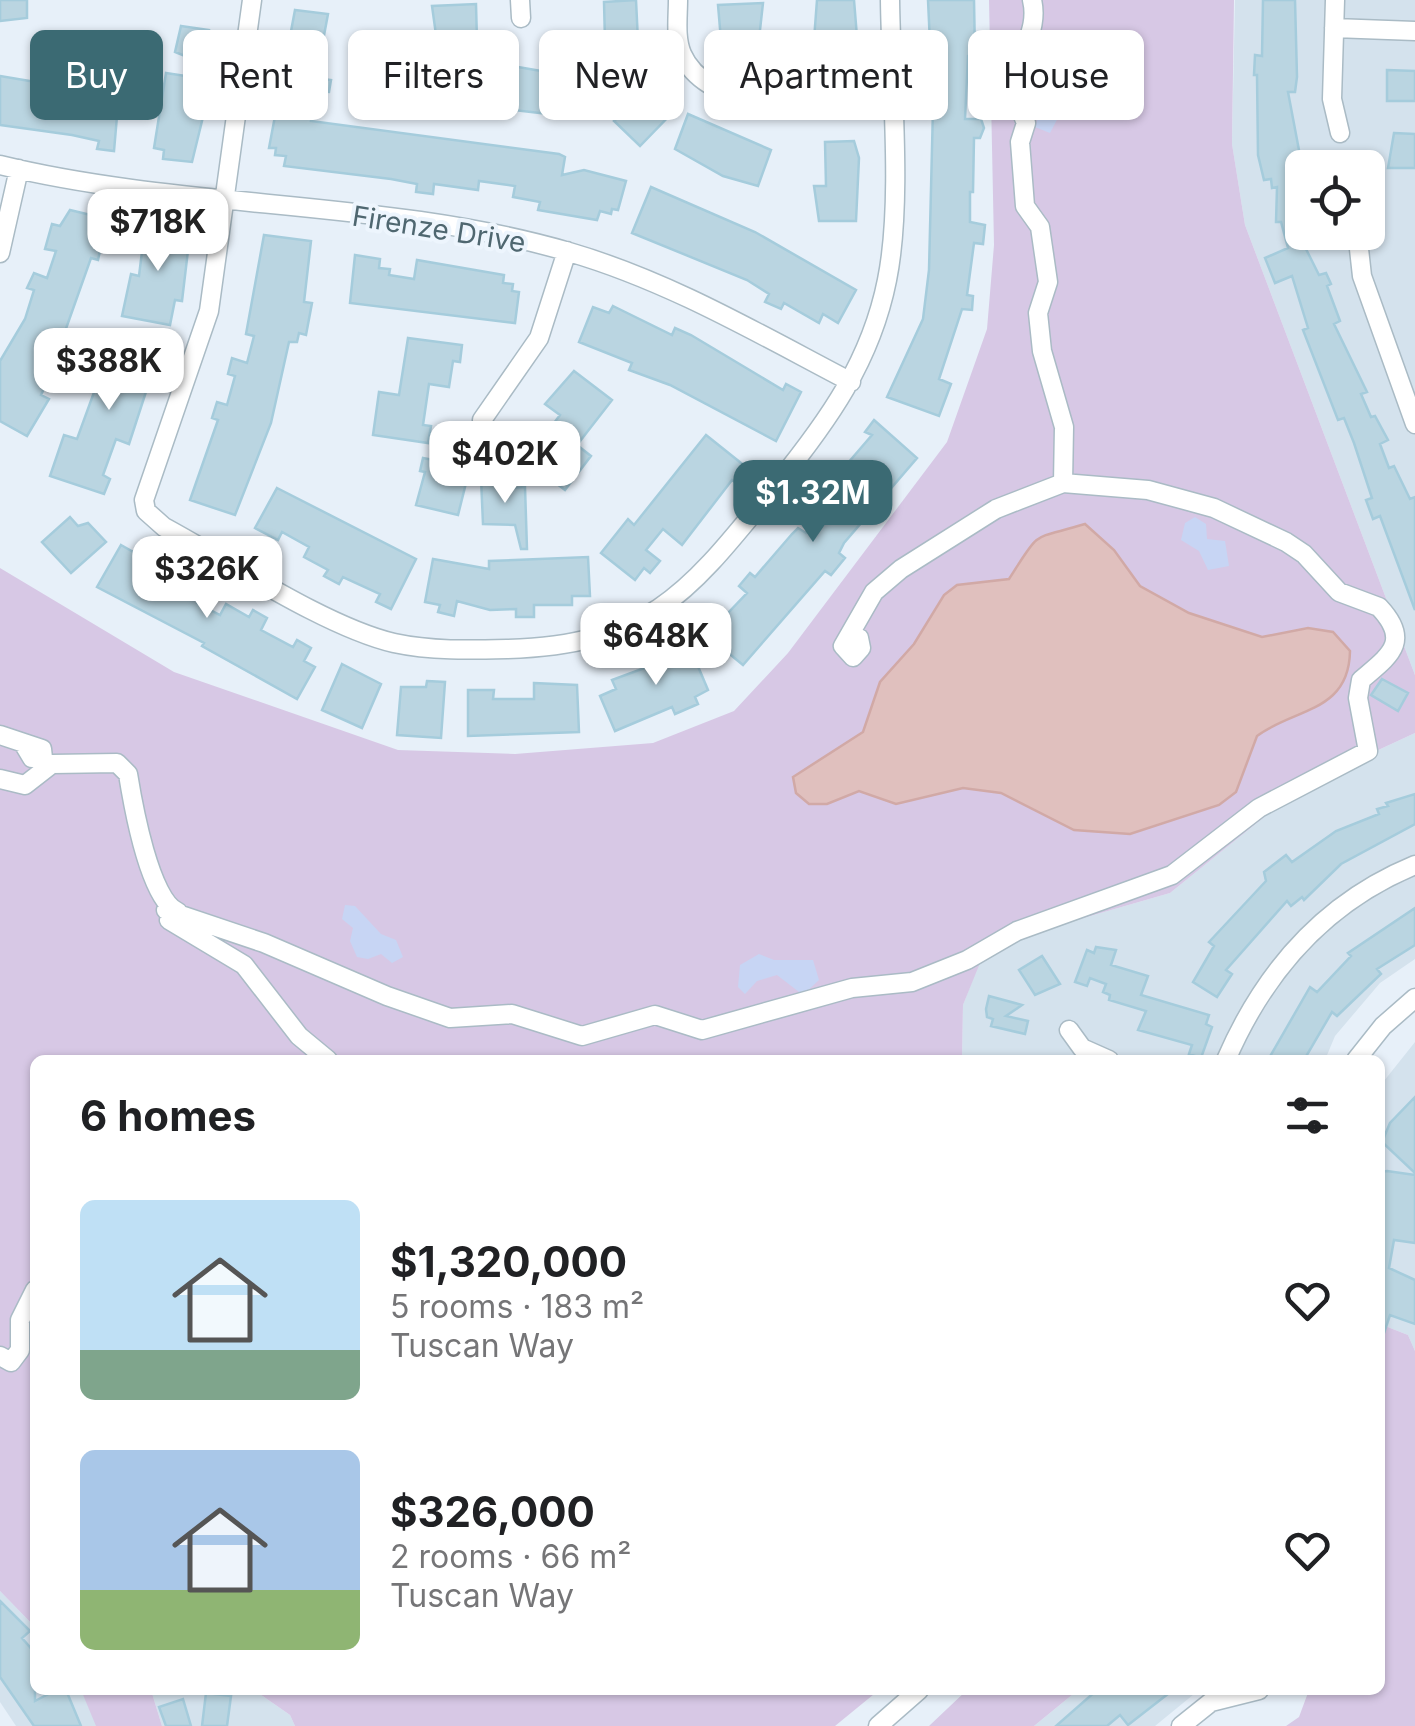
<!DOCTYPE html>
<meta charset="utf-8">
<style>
body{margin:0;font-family:Inter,sans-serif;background:#f2f2f2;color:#202124;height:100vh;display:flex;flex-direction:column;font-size:38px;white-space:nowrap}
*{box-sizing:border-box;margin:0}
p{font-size:32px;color:#757577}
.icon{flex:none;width:55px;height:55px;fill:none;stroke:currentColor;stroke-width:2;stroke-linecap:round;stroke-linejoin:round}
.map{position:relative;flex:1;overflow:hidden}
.side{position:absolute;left:30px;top:1055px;width:1355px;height:640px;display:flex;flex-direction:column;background:#fff;border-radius:15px;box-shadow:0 2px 8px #0004}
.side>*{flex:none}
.guide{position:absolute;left:30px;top:30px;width:1355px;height:90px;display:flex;gap:20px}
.tools{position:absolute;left:1285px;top:150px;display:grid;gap:20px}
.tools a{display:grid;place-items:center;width:100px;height:100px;border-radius:15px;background:#fff;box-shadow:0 2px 8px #0004;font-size:50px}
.price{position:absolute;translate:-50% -85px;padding:0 22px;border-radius:20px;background:#fff;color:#222;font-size:32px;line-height:65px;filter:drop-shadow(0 2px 5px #0008)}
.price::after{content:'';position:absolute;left:50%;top:60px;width:30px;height:22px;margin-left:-15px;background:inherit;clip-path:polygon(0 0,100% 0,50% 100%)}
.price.current{background:#3b6a73;color:#fff}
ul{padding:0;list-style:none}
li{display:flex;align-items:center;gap:30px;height:250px;padding:0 50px}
li span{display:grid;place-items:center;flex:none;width:280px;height:200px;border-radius:15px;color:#555}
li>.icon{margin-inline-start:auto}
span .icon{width:120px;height:120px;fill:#fffc;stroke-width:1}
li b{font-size:42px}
h2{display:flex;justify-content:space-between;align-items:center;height:120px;padding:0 50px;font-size:42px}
.tag{padding:0 35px;border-radius:15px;background:#fff;box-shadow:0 2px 8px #0004;font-size:35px;line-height:90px}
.tag.current{background:#3b6a73;color:#fff}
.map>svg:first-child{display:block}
</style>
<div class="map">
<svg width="1415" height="1726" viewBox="0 0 1415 1726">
<rect width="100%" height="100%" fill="#e7f0f9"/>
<path fill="#d4e2ed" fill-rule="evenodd" d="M 1235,0 L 1415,0 L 1415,675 L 1245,225 L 1232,144 ZM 1302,168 L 1368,168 L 1368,232 L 1302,232 Z
M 1415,733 L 1415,959 L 1380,983 L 1335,1036 L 1325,1060 L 962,1060 L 963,1005 L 981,958 L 1014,938 L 1170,893 L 1305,784 Z
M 1415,1042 L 1415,1351 L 1408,1335 L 1380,1324 L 1380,1086 Z
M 0,1591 L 35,1627 L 35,1690 L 81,1690 L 98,1726 L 16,1726 L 0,1702 Z
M 151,1690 L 254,1690 L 290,1715 L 295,1726 L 162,1726 Z
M 1078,1690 L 1199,1690 L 1155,1726 L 1034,1726 Z"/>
<path fill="#d7c8e5" d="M 989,0 L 1234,0 L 1232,144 L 1245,225 L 1415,675 L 1415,733 L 1305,784 L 1170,893 L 1014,938 L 982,958 L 963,1005 L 962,1060 L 35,1060 L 35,1627 L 0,1591 L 0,568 L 174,672 L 398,750 L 515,754 L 653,743 L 734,711 L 788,653 L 947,442 L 987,329 L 994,245 Z
M 1380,1324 L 1408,1335 L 1415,1351 L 1415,1726 L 1286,1726 L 1299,1717 L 1309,1690 L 1380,1690 Z
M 81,1690 L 151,1690 L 162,1726 L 96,1726 Z
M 254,1690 L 879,1690 L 835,1726 L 295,1726 L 290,1715 Z
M 967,1690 L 1078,1690 L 1034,1726 L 929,1726 Z"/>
<path fill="#c7d5f4" d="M 1046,62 L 1053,70 L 1047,82 L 1052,93 L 1043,104 L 1054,105 L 1059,116 L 1050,133 L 1035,127 L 1042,105 L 1028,105 L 1026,90 L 1035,69 Z
M 1195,517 L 1206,524 L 1207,539 L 1225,541 L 1229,566 L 1208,570 L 1199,551 L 1181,540 L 1185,523 Z
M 345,905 L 355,906 L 381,934 L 396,940 L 403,957 L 392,963 L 381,954 L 368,959 L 357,957 L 350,941 L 353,928 L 342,919 Z
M 759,954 L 774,960 L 813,960 L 819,980 L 803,995 L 777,975 L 757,981 L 745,994 L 738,987 L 740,965 Z"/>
<path fill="#e0c0be" stroke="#d1a9a6" stroke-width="2.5" d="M 1085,524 L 1114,550 L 1140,586 L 1189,613 L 1262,637 L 1308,628 L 1333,632 L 1350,651 C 1349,713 1294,708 1257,736 L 1236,792 L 1219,805 L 1130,834 L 1074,830 L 1001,793 L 963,788 L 896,804 L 859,791 L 827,804 L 809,804 L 796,793 L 793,777 L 863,732 L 880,682 L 914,644 L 944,595 L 957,585 L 1009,579 C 1042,528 1029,541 1085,524 Z"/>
<path fill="#bad5e1" stroke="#a5ccdc" stroke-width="2.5" d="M 0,0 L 27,0 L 27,18 L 0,21 Z
M 636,0 L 638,41 L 645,41 L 643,77 L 604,78 L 601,42 L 605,42 L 604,2 Z
M 817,0 L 854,0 L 860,74 L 802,71 L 802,53 L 813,53 Z
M 928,0 L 974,0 L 975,55 L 968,56 L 965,119 L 981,119 L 984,128 L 980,138 L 974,138 L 973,192 L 970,192 L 970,222 L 985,225 L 983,244 L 974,243 L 972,258 L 967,295 L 973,296 L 972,310 L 962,309 L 939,379 L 951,384 L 939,416 L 887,397 L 923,319 L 929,270 L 933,108 Z
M 1263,0 L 1295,0 L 1297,77 L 1295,92 L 1288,92 L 1302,166 L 1302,241 L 1319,275 L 1326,273 L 1331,284 L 1327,286 L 1340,321 L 1334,324 L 1367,392 L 1361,394 L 1371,417 L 1375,416 L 1388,440 L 1380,444 L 1389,468 L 1394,466 L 1410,499 L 1415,497 L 1415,610 L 1380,516 L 1373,519 L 1366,500 L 1372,498 L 1354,443 L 1344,418 L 1338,420 L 1303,330 L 1308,328 L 1292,276 L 1275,283 L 1265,258 L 1288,248 L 1281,222 L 1276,222 L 1277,187 L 1272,188 L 1271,179 L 1264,180 L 1258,155 L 1257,75 L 1254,75 L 1255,55 L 1262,56 Z
M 763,3 L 759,39 L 721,40 L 718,5 Z
M 476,4 L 477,41 L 437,42 L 432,6 Z
M 295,10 L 328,14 L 316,78 L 331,80 L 329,92 L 316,91 L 311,121 L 559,154 L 565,157 L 562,175 L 584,170 L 626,181 L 618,210 L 612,209 L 611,214 L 600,211 L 597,220 L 538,210 L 540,202 L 513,197 L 515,186 L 479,181 L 478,190 L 434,184 L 433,194 L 416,192 L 417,184 L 391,179 L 284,166 L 286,156 L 275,155 L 276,148 L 269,148 Z
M 181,26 L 209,30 L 207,47 L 214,48 L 212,67 L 175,52 Z
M 485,48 L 502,78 L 472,95 L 455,65 Z
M 518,67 L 553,73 L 549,114 L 513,110 Z
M 1387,70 L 1415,71 L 1415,101 L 1387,101 Z
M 166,73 L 212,80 L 192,162 L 163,159 L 164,150 L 154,148 Z
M 0,76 L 89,91 L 90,84 L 108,86 L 107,91 L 119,93 L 114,151 L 97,149 L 99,141 L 72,135 L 0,125 Z
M 645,90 L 671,114 L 640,146 L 614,121 Z
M 688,114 L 771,150 L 758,186 L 723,176 L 675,149 Z
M 1394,133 L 1415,134 L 1415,168 L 1388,168 Z
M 854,141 L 859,158 L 856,221 L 819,221 L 814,186 L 826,186 L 825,142 Z
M 651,187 L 755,232 L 856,290 L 838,323 L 823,314 L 819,323 L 784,303 L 781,309 L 765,302 L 769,294 L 747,280 L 632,233 Z
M 70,210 L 107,219 L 98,260 L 91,258 L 63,337 L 74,343 L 68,358 L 60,355 L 41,395 L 49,399 L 27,436 L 0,421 L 0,361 L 25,319 L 34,290 L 27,288 L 34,273 L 47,278 L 56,251 L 45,249 L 52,224 L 60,226 Z
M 146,219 L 182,224 L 180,241 L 189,242 L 182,301 L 175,300 L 170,325 L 122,316 L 131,274 L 139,276 Z
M 264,235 L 311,241 L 304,302 L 312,303 L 306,335 L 299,333 L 297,342 L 289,342 L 271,423 L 235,515 L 190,500 L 218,420 L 212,418 L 217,402 L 227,405 L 235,376 L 228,374 L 232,358 L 247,363 L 254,336 L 246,334 Z
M 355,255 L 380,259 L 379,268 L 390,269 L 389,275 L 414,279 L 417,260 L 504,275 L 503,283 L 513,284 L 512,291 L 519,292 L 515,323 L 350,303 Z
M 613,306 L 672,335 L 675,328 L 691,335 L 783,390 L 786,384 L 801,392 L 776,441 L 670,385 L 629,370 L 632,363 L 579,342 L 593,307 L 609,313 Z
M 116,332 L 168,350 L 162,366 L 155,364 L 129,444 L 116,439 L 103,475 L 110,479 L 104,494 L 50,476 L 64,435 L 77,439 Z
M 408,338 L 462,345 L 460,362 L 453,361 L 449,387 L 429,384 L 423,425 L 431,426 L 428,443 L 373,435 L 379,392 L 399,395 Z
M 574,371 L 612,400 L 577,445 L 591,456 L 565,490 L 519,455 L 530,442 L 536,447 L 560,415 L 545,404 Z
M 874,420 L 917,458 L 844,543 L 839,553 L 845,558 L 831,575 L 825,571 L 743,665 L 715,642 L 722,634 L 710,624 L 712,620 L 720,611 L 726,615 L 747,593 L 739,586 L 750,573 L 755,577 L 792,534 L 798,528 L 806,533 L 828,510 L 816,500 L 872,435 L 865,432 Z
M 706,435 L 751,471 L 739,485 L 732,480 L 682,545 L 663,529 L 646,550 L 660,561 L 650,573 L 644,568 L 635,580 L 601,553 L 628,519 L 634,525 Z
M 423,458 L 470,467 L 458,515 L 416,505 L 425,472 L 420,471 Z
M 481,478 L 507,479 L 508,488 L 525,487 L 527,549 L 521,549 L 515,525 L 483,524 Z
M 277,488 L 416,559 L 391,609 L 376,602 L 380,594 L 343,577 L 339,584 L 324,576 L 328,570 L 304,557 L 309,547 L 282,532 L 278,540 L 255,528 Z
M 70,517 L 78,526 L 88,523 L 106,542 L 71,573 L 42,542 Z
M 121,545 L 144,558 L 148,550 L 163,559 L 160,565 L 195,584 L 190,593 L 199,598 L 197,603 L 220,615 L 226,604 L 249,617 L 253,610 L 267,618 L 261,630 L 293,647 L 297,640 L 311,648 L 304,661 L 315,667 L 297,699 L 202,646 L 204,643 L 97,587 Z
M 588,557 L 590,596 L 572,596 L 572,605 L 534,605 L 534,617 L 516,617 L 516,609 L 490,610 L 457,601 L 454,616 L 438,612 L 440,605 L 425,602 L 433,559 L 489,569 L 489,561 Z
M 686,638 L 708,690 L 695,697 L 698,704 L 675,714 L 672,707 L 615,731 L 600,696 L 616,689 L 612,680 L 650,666 L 649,661 L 673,652 L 670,645 Z
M 342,664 L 381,684 L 362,728 L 322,710 Z
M 1382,679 L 1408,693 L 1398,711 L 1371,695 Z
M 427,681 L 445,682 L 441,738 L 397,735 L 401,687 L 426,687 Z
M 534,683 L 577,685 L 579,732 L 468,736 L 468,690 L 494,690 L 493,699 L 534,699 Z
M 1415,794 L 1415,824 L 1341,864 L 1304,900 L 1302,897 L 1291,906 L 1287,901 L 1226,970 L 1232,974 L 1217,997 L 1193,982 L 1214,946 L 1209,942 L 1266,881 L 1264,872 L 1286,855 L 1292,862 L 1336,831 L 1379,814 L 1377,809 L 1388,806 L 1386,803 Z
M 1415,908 L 1415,945 L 1377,969 L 1381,974 L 1337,1016 L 1332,1012 L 1304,1060 L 1268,1060 L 1310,987 L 1317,992 L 1351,956 L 1348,953 Z
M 1096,947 L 1116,950 L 1111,965 L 1148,976 L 1141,995 L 1209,1015 L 1206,1024 L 1212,1027 L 1201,1058 L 1189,1054 L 1192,1045 L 1138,1030 L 1146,1011 L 1109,1000 L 1110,995 L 1103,992 L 1106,984 L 1090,978 L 1087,986 L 1075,982 L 1087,950 L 1094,953 Z
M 1042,956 L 1060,984 L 1035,995 L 1019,970 Z
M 989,996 L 1022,1005 L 1006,1016 L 1028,1021 L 1025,1034 L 991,1026 L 993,1019 L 987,1017 L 986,1009 Z
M 1415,1097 L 1415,1173 L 1382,1142 L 1390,1123 Z
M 1387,1171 L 1415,1175 L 1415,1243 L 1394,1240 L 1389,1268 L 1415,1280 L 1415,1324 L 1390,1315 L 1382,1339 L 1380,1172 Z
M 0,1601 L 30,1631 L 22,1638 L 35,1653 L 35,1701 L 56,1690 L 66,1690 L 81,1726 L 34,1726 L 0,1677 Z
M 1097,1690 L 1173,1690 L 1128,1725 L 1120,1715 L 1107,1726 L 1056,1726 Z
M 206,1693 L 231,1696 L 227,1726 L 202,1726 Z
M 183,1699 L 191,1726 L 166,1726 L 159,1707 Z"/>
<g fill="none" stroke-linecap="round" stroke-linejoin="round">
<defs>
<path id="minor" d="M 520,0 L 521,18
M 678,0 C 678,17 675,38 682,54 C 710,118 836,108 891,108
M 1335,0 L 1332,99 L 1340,133
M 1334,28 L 1415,31
M 0,165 C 184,210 388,199 569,252 C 669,281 759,334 851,382
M 1358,240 L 1362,276 L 1415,424
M 0,253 L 19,169
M 482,420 L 539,338 L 567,251
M 144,500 L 146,511 L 164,527 C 229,562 326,627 394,643 C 431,651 469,650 507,649 C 653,645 691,589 777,484 C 828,421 871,361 887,280 C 903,201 891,83 890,0
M 144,500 L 209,311 L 252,0
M 849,636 L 859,638 L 861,648 L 853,657 L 843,646 L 874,592 L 901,569 L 996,509 L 1063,483
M 0,735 L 42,749 L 43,758 L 32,758 L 23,743
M 0,779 L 25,785 L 52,764 L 117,763 L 128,774 C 133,805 150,901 178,912
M 166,910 L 264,943 L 387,996 L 450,1018 L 512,1014 L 582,1036 L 655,1015 L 702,1030 L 852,988 L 912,982 L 967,960 L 1017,931 L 1172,875 L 1259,808 L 1368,751 L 1358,698 L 1361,680 C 1389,656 1412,642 1379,607 L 1339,592 L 1304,554 L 1286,542 L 1214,508 L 1148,490 L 1063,483 L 1064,427 L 1042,351 L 1038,313 L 1048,282 L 1040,227 L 1025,206 L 1020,142 L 1026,123 C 1000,66 1042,41 1032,0
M 169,920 L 244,965 L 299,1036 L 328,1060
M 1069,1030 L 1082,1048 L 1109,1060
M 1226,1060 C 1264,972 1325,902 1415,865
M 1356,1060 L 1383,1026 L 1415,998
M 0,1356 L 11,1362 L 20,1350 L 20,1320 L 35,1290
M 878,1726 L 919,1690
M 1181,1726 L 1211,1702 L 1259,1690"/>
</defs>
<use href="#minor" stroke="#aabbc5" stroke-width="21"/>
<use href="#minor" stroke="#fff" stroke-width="18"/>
</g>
<g text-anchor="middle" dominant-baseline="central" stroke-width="8" stroke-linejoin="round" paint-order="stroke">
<g font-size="28" fill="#4f6770" stroke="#edf5fd">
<text transform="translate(439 229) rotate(9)">Firenze Drive</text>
</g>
</g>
</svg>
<div class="tools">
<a><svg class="icon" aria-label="locate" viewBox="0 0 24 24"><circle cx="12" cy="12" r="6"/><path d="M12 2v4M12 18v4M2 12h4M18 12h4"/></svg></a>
</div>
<b class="price" style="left:158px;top:274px">$718K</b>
<b class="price" style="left:109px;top:413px">$388K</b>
<b class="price" style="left:505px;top:506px">$402K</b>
<b class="price current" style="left:813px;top:545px">$1.32M</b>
<b class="price" style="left:207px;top:621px">$326K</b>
<b class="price" style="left:656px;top:688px">$648K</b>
<div class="guide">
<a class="tag current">Buy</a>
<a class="tag">Rent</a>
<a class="tag">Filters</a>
<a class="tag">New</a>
<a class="tag">Apartment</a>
<a class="tag">House</a>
</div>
<section class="side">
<h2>6 homes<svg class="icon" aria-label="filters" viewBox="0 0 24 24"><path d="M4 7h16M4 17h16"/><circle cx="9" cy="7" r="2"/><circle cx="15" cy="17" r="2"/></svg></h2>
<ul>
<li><span style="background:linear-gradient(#bfe0f5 75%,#7fa58c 0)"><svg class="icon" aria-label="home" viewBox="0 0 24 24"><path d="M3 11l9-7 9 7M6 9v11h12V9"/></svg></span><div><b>$1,320,000</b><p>5 rooms · 183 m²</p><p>Tuscan Way</p></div><svg class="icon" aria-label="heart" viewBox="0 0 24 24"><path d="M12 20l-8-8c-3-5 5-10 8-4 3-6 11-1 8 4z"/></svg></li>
<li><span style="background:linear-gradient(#a9c7e8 70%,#8fb573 0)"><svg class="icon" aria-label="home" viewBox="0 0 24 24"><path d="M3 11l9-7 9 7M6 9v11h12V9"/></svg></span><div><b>$326,000</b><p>2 rooms · 66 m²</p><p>Tuscan Way</p></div><svg class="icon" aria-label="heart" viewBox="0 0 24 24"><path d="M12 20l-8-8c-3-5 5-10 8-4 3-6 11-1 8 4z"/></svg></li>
</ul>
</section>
</div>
